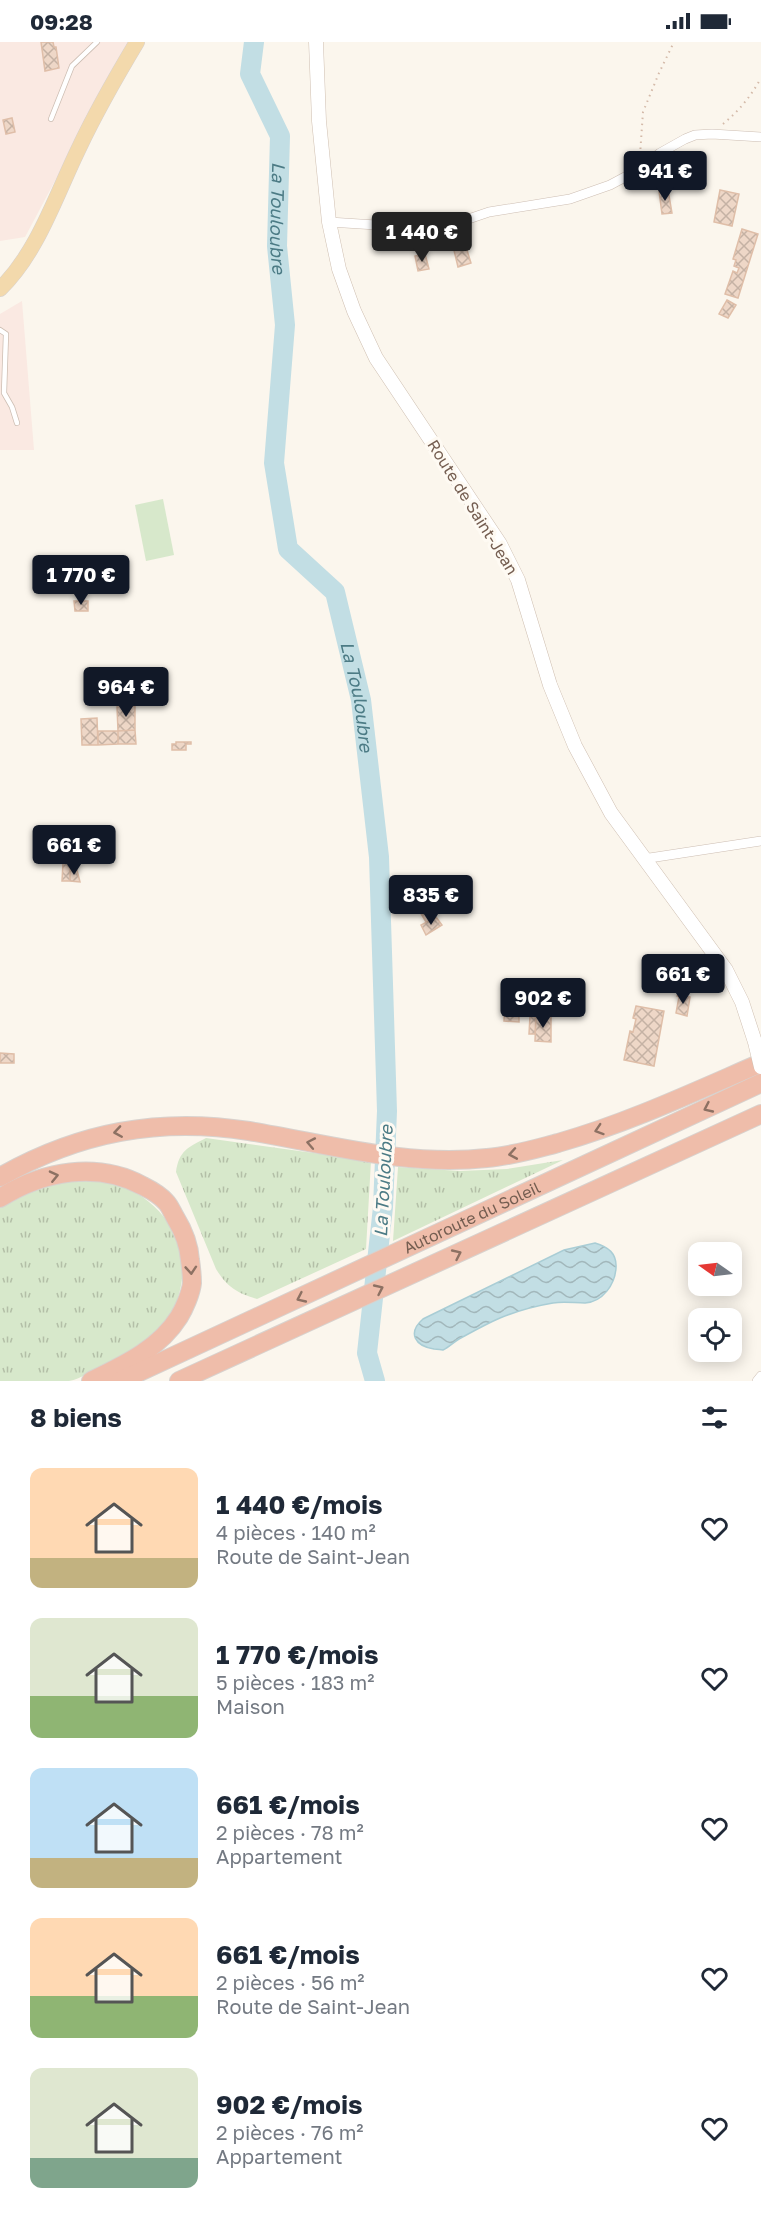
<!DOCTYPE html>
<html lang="fr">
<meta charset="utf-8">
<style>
body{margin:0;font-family:"Golos Text",sans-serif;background:#f2f2f3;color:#1f2937;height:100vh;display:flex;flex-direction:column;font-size:22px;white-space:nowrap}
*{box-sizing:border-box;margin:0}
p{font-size:20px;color:#747a83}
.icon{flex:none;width:33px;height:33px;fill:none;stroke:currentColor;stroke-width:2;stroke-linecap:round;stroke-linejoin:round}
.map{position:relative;height:1339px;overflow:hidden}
.panel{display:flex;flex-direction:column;background:#fff;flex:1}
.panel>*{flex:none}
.needle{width:39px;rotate:284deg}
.fabs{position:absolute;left:688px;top:1200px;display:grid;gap:12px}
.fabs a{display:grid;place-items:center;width:54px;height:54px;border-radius:12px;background:#fff;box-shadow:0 3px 15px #0003;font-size:30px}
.price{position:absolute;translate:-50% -51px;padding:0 14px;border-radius:6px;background:#111827;color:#fff;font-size:20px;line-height:39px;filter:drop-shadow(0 2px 3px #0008)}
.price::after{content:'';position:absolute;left:50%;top:36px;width:18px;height:14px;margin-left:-9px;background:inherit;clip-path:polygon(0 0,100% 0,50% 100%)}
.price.active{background:#222;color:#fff}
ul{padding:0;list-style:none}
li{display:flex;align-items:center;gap:18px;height:150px;padding:0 30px}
li span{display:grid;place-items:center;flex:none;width:168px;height:120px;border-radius:12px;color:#555}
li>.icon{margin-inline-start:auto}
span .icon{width:72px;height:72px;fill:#fffc;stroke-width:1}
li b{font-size:26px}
h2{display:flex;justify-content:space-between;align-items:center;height:72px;padding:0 30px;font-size:26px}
.status{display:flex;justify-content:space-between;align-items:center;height:42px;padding:0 30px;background:#fff;direction:ltr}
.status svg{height:16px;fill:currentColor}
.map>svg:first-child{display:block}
</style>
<div class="status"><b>09:28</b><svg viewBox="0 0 49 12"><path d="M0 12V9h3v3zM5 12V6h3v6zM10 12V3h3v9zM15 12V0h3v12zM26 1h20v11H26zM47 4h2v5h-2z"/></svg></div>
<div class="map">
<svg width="761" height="1339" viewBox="0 0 761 1339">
<defs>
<pattern id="grass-tufts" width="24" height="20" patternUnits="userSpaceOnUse" patternTransform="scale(1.5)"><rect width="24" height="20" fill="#d7e8cb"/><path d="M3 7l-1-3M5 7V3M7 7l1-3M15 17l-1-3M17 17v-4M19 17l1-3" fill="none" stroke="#b3bfa7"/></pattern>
<pattern id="water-waves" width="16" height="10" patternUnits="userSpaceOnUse" patternTransform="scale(1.5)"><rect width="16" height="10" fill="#c2dee4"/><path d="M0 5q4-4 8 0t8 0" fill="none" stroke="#a2b7bb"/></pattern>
<pattern id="building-cross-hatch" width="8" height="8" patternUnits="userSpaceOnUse" patternTransform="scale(1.5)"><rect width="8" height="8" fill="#eed7c7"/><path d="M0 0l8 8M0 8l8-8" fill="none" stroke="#c5b2a4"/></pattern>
</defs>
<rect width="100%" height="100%" fill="#fbf6ed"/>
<path fill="#fae9e2" d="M 0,0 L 129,0 L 25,195 L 0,199 Z
M 22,259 L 34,408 L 0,408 L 0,272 Z"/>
<path fill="url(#grass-tufts)" d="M 206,1096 L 371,1119 L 366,1207 L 257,1257 C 237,1251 227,1245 216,1227 L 176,1130 C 179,1109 188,1105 206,1096 Z
M 563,1118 L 393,1199 L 398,1125 L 460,1129 L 507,1127 Z
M 80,1137 C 92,1139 105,1138 116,1142 C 163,1157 193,1204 179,1252 C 176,1262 172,1273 165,1281 C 147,1301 130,1311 106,1322 C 95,1327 81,1337 69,1339 C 50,1339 20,1339 0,1339 L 0,1166 L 37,1147 Z"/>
<path fill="#d7e8cb" d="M 163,457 L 174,513 L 146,519 L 135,463 Z"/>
<path fill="url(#water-waves)" stroke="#a9cdd5" stroke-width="1.5" d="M 595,1201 C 608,1205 617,1211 616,1226 C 615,1242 603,1260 585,1261 C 574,1261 564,1259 553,1261 C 535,1264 517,1269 500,1276 C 486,1282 472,1290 459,1297 C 454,1300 448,1306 443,1308 C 443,1308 435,1307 434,1307 C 415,1304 407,1291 423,1277 L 564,1208 Z"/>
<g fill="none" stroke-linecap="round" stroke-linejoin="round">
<path stroke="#c2dee4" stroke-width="20" id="s1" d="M 254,0 L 250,32 L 280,94 L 277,204 L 285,283 L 274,421 L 288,507 L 335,550 L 361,658 L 379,815 L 387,1069 L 383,1165 L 367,1311 L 375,1339"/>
</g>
<path fill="url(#building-cross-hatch)" stroke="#dfbea8" stroke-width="1.5" d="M 41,0 L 53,0 L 54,5 L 56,5 L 59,26 L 45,29 Z
M 12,76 L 15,90 L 6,92 L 3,78 Z
M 668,148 L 672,171 L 662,172 L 659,149 Z
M 720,148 L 739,152 L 732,184 L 714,180 Z
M 742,187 L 758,192 L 738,256 L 725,252 L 733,229 L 737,231 L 739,226 L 734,224 L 736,218 L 733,217 Z
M 411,191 L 422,191 L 422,200 L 413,201 Z
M 460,198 L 462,206 L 466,205 L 471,221 L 458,225 L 452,200 Z
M 425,212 L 429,227 L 418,229 L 415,214 Z
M 727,258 L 736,263 L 728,276 L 719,272 Z
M 74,559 L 88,559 L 88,569 L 75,569 Z
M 135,664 L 135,688 L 118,689 L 117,665 Z
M 97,676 L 98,703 L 82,703 L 81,677 Z
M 135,688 L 136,702 L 118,702 L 118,689 Z
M 98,689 L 118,689 L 118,702 L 98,703 Z
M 176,700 L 191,700 L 191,702 L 186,702 L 186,708 L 172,708 L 172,702 L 176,702 Z
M 63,821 L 70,821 L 70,839 L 62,839 Z
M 70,828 L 77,828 L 80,840 L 70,839 Z
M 423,841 L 427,848 L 422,851 L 423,854 L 414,860 L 408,850 Z
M 423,854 L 436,875 L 426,880 L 414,860 Z
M 436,875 L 442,883 L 426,893 L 421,883 Z
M 678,952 L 690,955 L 687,974 L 676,971 L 679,955 L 677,954 Z
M 505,958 L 519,959 L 519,980 L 504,979 Z
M 636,964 L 664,969 L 654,1024 L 624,1018 L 630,989 L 633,990 L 636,977 L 633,976 Z
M 530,974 L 536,975 L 535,992 L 529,992 Z
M 536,975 L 551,975 L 551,1000 L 535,999 Z
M 0,1011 L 14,1012 L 14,1021 L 0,1021 Z"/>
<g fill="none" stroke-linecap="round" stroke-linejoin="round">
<defs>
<path id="lane" d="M 51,77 L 72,24 L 97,0
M 0,288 L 6,292 L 4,351 L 12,365 L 17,381"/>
<path id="street" d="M 329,180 L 439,187 L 489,170 L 570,157 L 610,143 L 640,127 L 660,111 L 685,97 L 695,93 L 712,92 L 761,95
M 643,817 L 761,799
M 757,1339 L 761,1334"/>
<path id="secondary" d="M 316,0 L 319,79 L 329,180 L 339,227 L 354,269 L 376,316 L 500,502 L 518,538 L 550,643 L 575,704 L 611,771 L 726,928 L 742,960 L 755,1000"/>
<path id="primary" d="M 0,247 C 38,210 56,153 79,106 C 96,70 116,35 137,0"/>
<g id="highway">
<path d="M 0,1135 C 79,1090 159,1075 249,1089 C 328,1102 406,1125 487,1116 C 512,1114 535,1107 558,1101 C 628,1081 694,1050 761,1021"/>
<path d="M 0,1156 C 43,1129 97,1119 143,1144 C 151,1148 160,1153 166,1160 C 170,1164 172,1170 175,1175 C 183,1188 189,1203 190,1218 C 191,1225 192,1234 192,1241 C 191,1251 184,1267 179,1275 C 159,1307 124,1323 91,1339"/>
<path id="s2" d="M 120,1339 L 761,1041"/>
<path d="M 179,1339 L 761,1072"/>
</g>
</defs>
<use href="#lane" stroke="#cdbeb3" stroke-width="6"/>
<use href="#street" stroke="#cdbeb3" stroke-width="10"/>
<use href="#secondary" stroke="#cfbfb1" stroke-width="15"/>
<use href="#primary" stroke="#d8d2ce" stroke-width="16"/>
<use href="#highway" stroke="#d8d2ce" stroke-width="20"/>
<path stroke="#d4baa9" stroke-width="2" stroke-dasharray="1.5 4.5" stroke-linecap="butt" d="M 723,82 C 739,69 751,54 761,36
M 640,113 L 643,70 L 659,31 L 674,0"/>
<use href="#lane" stroke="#fff" stroke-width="4.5"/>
<use href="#street" stroke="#fff" stroke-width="9"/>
<use href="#secondary" stroke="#fff" stroke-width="14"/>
<use href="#primary" stroke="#f3d9ac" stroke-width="15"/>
<use href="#highway" stroke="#efbdaa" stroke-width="18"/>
<defs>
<path id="secondary-bridge" d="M 755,1000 L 761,1025"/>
</defs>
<use href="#secondary-bridge" stroke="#cfbfb1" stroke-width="15" stroke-linecap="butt"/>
<use href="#secondary-bridge" stroke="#fff" stroke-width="14"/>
</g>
<defs><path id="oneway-chevron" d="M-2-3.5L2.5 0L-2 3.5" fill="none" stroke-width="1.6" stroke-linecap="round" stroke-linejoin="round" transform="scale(1.5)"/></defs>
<g stroke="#8d7163">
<use href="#oneway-chevron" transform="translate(708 1066) rotate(155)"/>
<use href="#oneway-chevron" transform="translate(599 1088) rotate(162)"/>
<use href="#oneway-chevron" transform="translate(118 1090) rotate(171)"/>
<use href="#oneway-chevron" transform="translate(311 1101) rotate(-169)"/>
<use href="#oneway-chevron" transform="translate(513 1112) rotate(170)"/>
<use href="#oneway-chevron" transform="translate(54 1134) rotate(-13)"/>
<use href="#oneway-chevron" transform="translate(457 1212) rotate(-25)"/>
<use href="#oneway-chevron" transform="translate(191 1228) rotate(86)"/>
<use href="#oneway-chevron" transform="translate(379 1247) rotate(-25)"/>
<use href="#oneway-chevron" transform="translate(301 1256) rotate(155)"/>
</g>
<g text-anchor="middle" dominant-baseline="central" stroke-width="6" stroke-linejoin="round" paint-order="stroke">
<g font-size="16" fill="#755e51" stroke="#fefaf3">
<text transform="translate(473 465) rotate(58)">Route de Saint-Jean</text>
<text stroke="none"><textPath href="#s2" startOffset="388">Autoroute du Soleil</textPath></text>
</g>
<g font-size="18" font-style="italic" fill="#4c7b85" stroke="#fefaf3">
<text stroke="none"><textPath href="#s1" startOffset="183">La Touloubre</textPath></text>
<text stroke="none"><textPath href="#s1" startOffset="687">La Touloubre</textPath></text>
<text transform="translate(383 1139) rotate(-87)">La Touloubre</text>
</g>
</g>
</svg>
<div class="fabs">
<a><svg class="needle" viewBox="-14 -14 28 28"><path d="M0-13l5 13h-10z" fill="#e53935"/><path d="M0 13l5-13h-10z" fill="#747a83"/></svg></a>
<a><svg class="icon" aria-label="locate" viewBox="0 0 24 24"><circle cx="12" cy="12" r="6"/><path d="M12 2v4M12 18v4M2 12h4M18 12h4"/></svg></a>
</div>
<b class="price" style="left:665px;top:160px">941 €</b>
<b class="price active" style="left:422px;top:221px">1 440 €</b>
<b class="price" style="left:81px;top:564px">1 770 €</b>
<b class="price" style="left:126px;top:676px">964 €</b>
<b class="price" style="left:74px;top:834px">661 €</b>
<b class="price" style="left:431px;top:884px">835 €</b>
<b class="price" style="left:683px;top:963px">661 €</b>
<b class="price" style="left:543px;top:987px">902 €</b>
</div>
<section class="panel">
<h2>8 biens<svg class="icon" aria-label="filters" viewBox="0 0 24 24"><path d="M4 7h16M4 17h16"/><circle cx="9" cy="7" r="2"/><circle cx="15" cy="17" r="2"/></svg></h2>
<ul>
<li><span style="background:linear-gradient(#ffd9b3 75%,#c2b280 0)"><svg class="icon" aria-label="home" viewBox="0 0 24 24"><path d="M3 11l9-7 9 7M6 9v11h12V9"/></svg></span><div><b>1 440 €/mois</b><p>4 pièces · 140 m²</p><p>Route de Saint-Jean</p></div><svg class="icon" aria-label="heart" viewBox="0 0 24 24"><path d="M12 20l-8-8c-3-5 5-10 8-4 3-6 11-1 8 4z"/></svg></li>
<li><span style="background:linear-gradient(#dfe7d0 65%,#8fb573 0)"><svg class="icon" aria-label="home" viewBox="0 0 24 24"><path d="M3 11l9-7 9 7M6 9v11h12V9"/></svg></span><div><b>1 770 €/mois</b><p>5 pièces · 183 m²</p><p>Maison</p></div><svg class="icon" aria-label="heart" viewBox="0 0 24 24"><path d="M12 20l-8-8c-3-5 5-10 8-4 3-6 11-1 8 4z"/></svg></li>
<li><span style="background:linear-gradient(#bfe0f5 75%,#c2b280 0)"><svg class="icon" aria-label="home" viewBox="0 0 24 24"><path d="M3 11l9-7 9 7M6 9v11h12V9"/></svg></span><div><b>661 €/mois</b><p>2 pièces · 78 m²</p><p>Appartement</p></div><svg class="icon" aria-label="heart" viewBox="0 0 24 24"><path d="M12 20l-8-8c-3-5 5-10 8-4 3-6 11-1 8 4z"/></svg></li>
<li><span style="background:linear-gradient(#ffd9b3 65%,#8fb573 0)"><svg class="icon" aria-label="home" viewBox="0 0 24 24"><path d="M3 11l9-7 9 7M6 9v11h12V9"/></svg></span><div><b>661 €/mois</b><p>2 pièces · 56 m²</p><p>Route de Saint-Jean</p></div><svg class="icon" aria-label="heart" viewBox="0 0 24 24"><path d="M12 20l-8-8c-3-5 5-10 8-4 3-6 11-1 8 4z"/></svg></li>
<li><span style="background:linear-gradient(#dfe7d0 75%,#7fa58c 0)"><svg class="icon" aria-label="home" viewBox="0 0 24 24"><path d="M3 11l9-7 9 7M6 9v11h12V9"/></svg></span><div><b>902 €/mois</b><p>2 pièces · 76 m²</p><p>Appartement</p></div><svg class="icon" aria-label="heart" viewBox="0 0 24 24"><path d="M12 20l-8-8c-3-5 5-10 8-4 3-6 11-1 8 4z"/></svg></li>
</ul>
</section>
